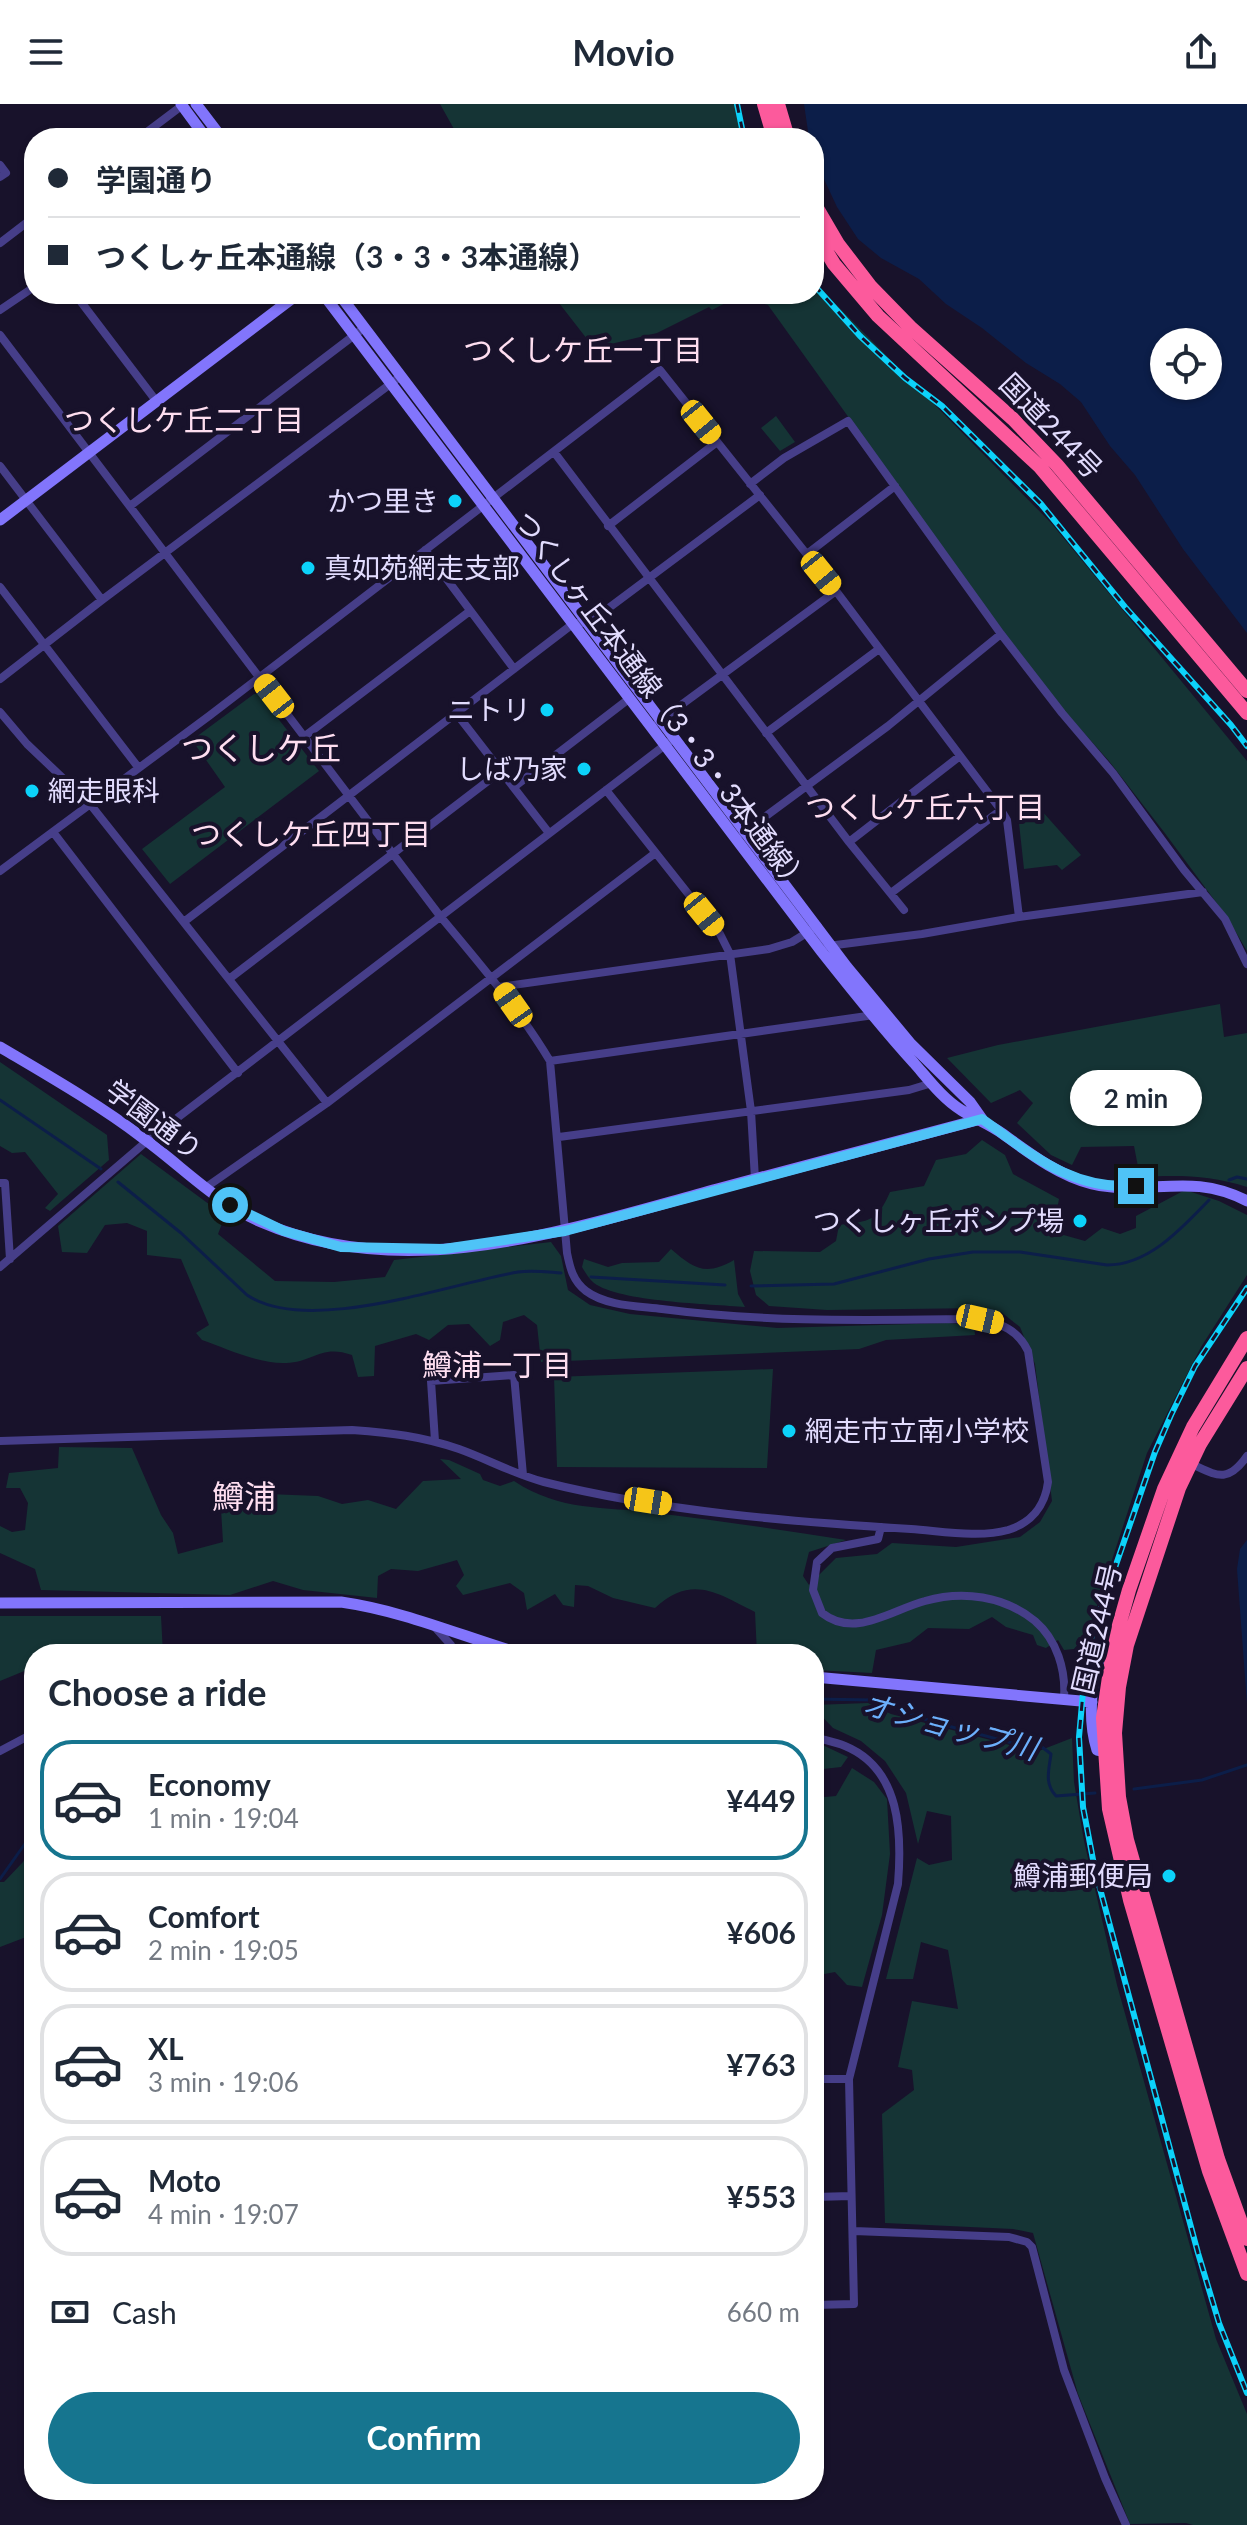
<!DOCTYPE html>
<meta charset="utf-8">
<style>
:root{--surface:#fff;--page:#f2f2f3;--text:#1f2937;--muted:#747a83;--line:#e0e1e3;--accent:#16758f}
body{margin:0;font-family:Lato,"Noto Sans JP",sans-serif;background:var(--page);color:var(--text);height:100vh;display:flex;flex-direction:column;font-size:30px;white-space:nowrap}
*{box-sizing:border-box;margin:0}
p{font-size:26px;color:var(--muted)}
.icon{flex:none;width:44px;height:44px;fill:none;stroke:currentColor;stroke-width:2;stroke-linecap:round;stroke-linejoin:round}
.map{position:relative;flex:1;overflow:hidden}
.side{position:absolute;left:24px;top:1540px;width:800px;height:856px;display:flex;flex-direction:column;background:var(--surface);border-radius:32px;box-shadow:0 2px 6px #0004}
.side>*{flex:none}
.banner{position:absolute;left:24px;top:24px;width:800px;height:176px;border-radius:32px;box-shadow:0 2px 6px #0004;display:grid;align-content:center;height:176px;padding:0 24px;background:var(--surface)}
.fabs{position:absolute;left:1150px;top:224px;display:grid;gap:16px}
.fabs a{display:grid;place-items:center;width:72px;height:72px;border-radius:50%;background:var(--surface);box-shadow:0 2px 6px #0004;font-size:40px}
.end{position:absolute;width:36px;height:36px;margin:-18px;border:10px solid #4fc3f7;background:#111;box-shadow:0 0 0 4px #111}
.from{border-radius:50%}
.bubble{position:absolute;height:56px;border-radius:28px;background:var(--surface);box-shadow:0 2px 6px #0004;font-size:26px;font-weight:700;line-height:56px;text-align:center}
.car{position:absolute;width:24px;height:48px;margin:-24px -12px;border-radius:10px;box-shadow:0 0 6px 2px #0007;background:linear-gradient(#f5c518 24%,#345 0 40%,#f5c518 0 76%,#345 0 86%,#f5c518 0)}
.banner b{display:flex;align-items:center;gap:28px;height:76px;font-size:30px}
.banner b+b{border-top:2px solid var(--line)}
.banner i{width:20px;height:20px;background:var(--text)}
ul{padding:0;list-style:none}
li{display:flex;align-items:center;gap:24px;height:120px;margin:0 16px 12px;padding:0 8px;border:4px solid var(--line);border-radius:32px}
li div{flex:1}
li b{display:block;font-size:30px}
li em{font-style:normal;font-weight:700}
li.selected{border-color:var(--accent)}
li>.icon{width:72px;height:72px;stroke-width:1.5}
h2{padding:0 24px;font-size:36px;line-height:96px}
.pay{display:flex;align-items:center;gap:20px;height:88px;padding:0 24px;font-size:30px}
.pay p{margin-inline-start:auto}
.button{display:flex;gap:16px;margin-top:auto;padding:16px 24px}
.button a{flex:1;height:92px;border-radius:48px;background:var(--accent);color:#fff;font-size:32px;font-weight:700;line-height:92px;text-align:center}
header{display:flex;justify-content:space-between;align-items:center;height:104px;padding:0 24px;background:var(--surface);font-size:36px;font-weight:700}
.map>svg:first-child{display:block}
.green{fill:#153435}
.water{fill:#0c1e49;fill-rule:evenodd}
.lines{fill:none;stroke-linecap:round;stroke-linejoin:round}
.stream{stroke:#0c1e49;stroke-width:3}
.street{stroke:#463e89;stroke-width:8}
.secondary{stroke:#8275fc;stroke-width:11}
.highway{stroke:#fc5a9c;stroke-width:14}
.rail-casing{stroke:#0cd2fa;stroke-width:6}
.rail{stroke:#18122b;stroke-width:3;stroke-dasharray:9;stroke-linecap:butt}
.route{stroke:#4fc3f7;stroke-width:10}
.poi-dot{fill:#0cd2fa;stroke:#18122b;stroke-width:3}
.labels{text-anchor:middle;stroke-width:8;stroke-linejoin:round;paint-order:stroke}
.street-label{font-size:28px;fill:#e2dcfe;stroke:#18122b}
.poi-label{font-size:28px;fill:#e2dcfe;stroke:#18122b;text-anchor:end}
.neighbourhood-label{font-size:30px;fill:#fedef0;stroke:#18122b}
.water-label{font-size:30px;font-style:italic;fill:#6cb0fc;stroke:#18122b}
.quarter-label{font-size:32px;fill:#fedef0;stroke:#18122b}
</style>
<header><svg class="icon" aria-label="menu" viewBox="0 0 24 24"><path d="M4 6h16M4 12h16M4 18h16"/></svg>Movio<svg class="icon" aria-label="share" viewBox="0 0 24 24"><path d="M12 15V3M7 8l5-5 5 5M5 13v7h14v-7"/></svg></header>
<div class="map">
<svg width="1247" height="2421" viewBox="0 0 1247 2421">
<rect width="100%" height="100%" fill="#18122b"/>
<path class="green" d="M 440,0 L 736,0 L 743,34 L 459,34 Z
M 814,178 L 1052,420 L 1247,657 L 1247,847 L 1227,813 L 1164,728 L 1109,657 L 1060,602 L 971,484 L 768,201 L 739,192 L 712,206 L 709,203 L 657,229 L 594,244 L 559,199 L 562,190 L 814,190 Z
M 776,312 L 795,338 L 780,347 L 761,324 Z
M 254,590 L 259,590 L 319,667 L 170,780 L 142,745 L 225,683 L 192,636 Z
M 1034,698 L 1081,751 L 1062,766 L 1057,761 L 1024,765 L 1018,710 Z
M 1220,900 L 1224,933 L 1247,929 L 1247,1083 C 1209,1071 1180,1071 1140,1073 L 1134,1042 L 1081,1043 L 1072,1061 L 1051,1051 L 1017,1019 L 1033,999 L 1020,986 L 991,999 L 947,954 L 998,941 Z
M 0,958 L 107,1031 L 109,1056 L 50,1107 L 45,1104 L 58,1090 L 25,1048 L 12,1049 L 0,1042 Z
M 982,1036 L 1005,1051 L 1013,1070 L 1059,1095 L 1053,1128 L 1085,1137 L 1102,1124 L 1120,1130 L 1136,1124 L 1136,1112 L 1185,1086 L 1219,1097 L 1247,1111 L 1247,1171 L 1201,1243 L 1147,1349 L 1088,1529 L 1074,1545 L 1064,1546 L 1058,1536 L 1046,1544 L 1037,1541 L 1033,1531 L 1006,1523 L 992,1513 L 969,1525 L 928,1524 L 910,1538 L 876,1546 L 872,1569 L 814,1566 L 814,1550 L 757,1550 L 755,1508 C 717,1489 692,1470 655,1504 L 613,1494 L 588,1482 L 575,1481 L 574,1503 L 563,1501 L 555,1490 L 527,1506 L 524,1489 L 510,1479 L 463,1491 L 456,1482 L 464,1471 L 457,1456 L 418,1467 L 391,1465 L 378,1472 L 377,1494 L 303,1486 L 273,1477 L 230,1491 L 41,1486 L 35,1465 L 0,1449 L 0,1422 L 12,1428 L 25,1426 L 28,1399 L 20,1384 L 6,1384 L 9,1369 L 58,1364 L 59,1343 L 132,1344 L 161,1411 L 173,1429 L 178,1450 L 223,1438 L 221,1405 L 262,1398 L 268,1390 L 318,1392 L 342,1400 L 368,1396 L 396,1405 L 423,1377 L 461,1375 L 440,1355 L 449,1356 L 480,1370 L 483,1376 L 500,1382 L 514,1377 C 561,1408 603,1402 656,1409 C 720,1417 783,1426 846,1436 L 809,1448 L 803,1472 L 809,1481 L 836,1454 L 877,1450 L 892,1439 L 956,1443 L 1020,1433 L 1040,1418 L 1052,1397 L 1035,1260 L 1020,1223 L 1001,1208 L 983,1204 L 827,1206 L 769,1202 L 756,1191 L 750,1167 L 754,1147 L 820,1148 L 836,1137 L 839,1121 C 870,1117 877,1118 890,1088 L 924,1082 L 936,1056 L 966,1050 Z
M 141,1050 L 225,1112 L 218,1130 L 275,1177 L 334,1178 L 385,1173 L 394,1156 L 551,1138 L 561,1152 L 568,1186 L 590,1201 L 630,1210 L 777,1224 L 949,1219 L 974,1222 L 975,1231 L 886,1236 L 859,1245 L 541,1258 L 537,1221 L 524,1211 L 503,1218 L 500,1236 L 490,1242 L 469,1220 L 448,1221 L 429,1236 L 416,1230 L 375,1242 L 374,1272 L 358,1273 L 352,1251 C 321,1240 314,1258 286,1259 C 258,1260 228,1245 202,1236 L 196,1229 L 209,1221 L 181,1155 L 147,1151 L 147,1127 L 127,1119 L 105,1121 L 87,1149 L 62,1148 L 58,1122 Z
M 671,1145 C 693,1164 705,1173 734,1156 L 738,1190 L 745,1203 C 711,1200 619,1198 594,1179 C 589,1175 585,1168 582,1163 L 584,1155 L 608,1163 L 622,1159 L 659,1158 Z
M 773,1265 L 767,1364 L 557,1363 L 554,1273 Z
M 0,1512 L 161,1512 L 163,1550 L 34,1550 L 34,1563 L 0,1577 Z
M 868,1599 L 891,1610 L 1036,1648 L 1072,1634 L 1074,1678 L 1084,1737 L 1117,1881 L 1216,2235 L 1247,2310 L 1247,2421 L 1193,2421 L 1186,2419 L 1130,2420 L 1078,2290 L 1033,2129 L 1013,2125 L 885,2119 L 882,2010 L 914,1986 L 912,1966 L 898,1963 L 912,1897 L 958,1905 L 948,1846 L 921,1838 L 913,1875 L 886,1875 L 917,1754 L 929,1761 L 952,1756 L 951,1712 L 927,1707 L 918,1740 L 906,1689 L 885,1657 L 861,1637 L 833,1624 L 814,1604 L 814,1601 Z
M 814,1637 L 848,1653 L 841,1663 L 814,1666 Z
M 852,1664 L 874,1678 L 887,1695 L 890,1750 L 882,1811 L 862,1883 L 847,1881 L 835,1868 L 814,1872 L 814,1694 L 836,1692 Z
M 34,1739 L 34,1830 L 0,1843 L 0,1778 L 4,1778 L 23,1758 Z"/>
<path class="water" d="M 804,0 L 1247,0 L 1247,529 L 1183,445 L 1135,371 L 1110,342 L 1081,298 L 1060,280 L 1026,259 L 982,224 L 946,200 L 919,175 L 881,154 L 858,135 L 837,103 L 817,60 L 814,34 L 809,34 ZM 1164,238 L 1208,238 L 1208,282 L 1164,282 Z
M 1247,1436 L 1247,1600 L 1237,1465 L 1240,1445 Z"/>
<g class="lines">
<path class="stream" d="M 0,996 L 101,1065
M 1229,1076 L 1237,1073 L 1247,1075
M 118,1078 L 181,1129 L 247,1191 C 308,1232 449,1180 518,1168 C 533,1166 547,1168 561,1169
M 591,1173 L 725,1181
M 751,1182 L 834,1180 L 929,1155 L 973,1148 L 1020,1148 L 1107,1161 C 1149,1161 1182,1124 1209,1096
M 814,1595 L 873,1596 L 933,1618 L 1020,1641 L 1042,1643 L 1051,1650 C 1049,1666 1044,1679 1056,1692 L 1095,1689
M 1134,1685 L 1202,1676 L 1247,1661
M 0,1775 L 34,1727"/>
<path class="street" d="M 139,34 L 184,0
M 0,61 L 6,69 L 0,73
M 0,139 L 34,113
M 75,190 L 157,298
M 0,206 L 34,183
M 0,231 L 440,812 C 479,859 519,905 550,957 L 567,1149 C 570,1164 573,1177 586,1187 C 606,1202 638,1202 662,1205 C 768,1219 874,1216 980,1215 C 1002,1220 1018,1226 1028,1247 L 1048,1378 C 1045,1402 1031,1419 1008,1426 C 979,1434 941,1427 911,1425 C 792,1418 659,1407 544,1378 C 514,1370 487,1355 459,1345 C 421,1332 391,1329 352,1326 L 0,1337
M 554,348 L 849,738 L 904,806
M 0,362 L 102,496 L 401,272
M 750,380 L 784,354 L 848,317 L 1001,530 L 1062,609 L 1113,669 L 1184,766 L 1225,815 L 1247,860
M 130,402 L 365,223
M 608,422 L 717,338
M 425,446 L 514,565
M 807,450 L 895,382
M 0,483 L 138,663
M 0,575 L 102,496
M 0,608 L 27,640 L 90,700 L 327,999
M 456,609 L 549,729
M 658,618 L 836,487
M 766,629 L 879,545
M 305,632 L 470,507
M 514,683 L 630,594
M 606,686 L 720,830 L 730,850 L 751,1007 L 755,1075
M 53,728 L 238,969
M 743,729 L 888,622 L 1001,530
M 849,738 L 960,652
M 0,767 L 209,612 L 660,266 L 836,487 L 1001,706 L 1007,716 L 1019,813
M 891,789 L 1001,706
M 185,817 L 574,519 L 589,519 L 594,515 L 760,391
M 828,842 L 922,830 L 1019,813 L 1203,788
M 229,875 L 501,667
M 499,883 L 769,845 L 792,838 L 818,822
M 550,957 L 874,911
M 559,1033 L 909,986 L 932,979
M 0,1079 L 5,1079 L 10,1155
M 205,1084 L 327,999 L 654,750
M 0,1163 L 147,1037 L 669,638
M 435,1337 L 431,1277 L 514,1271 L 523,1371
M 1187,1358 C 1215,1370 1226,1382 1247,1352
M 881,1423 L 878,1435 L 832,1444 L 817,1458 L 813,1486 L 822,1509 C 855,1535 891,1506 925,1497 C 963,1486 1004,1492 1035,1517 C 1057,1536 1066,1566 1064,1594
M 433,1521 L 451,1541 L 451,1550
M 814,1633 C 824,1636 835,1638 845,1642 C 901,1665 902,1730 898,1780 L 849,1975 L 854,2200 L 814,2201
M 0,1647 L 34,1629
M 814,1975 L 849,1975
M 814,2093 L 851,2092
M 854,2127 L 1009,2133 L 1027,2138 L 1032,2143 L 1064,2266 L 1105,2374 L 1126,2421"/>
<path class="secondary" d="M 181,0 L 206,34
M 196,0 L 222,34
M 323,190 L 821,847 C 851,885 881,923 914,959 C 928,975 943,995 961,1006 C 975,1015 989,1020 1003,1030 C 1032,1051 1058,1071 1092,1080 C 1148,1093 1190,1067 1247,1097
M 339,190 L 847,863 L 911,940 L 970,998 L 982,1015
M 0,416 L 298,190
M 0,943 C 49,972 98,1000 143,1034 C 183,1063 215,1098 261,1118 C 408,1182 572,1124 717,1085 C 805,1061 893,1038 981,1015
M 0,1499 L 341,1498 C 404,1507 461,1532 522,1550
M 814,1573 L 1092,1598
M 1111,1649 L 1097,1646 C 1088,1618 1089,1564 1107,1541 L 1119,1540"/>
<path class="highway" d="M 764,0 L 774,34
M 778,0 L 788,34
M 814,99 L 838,140 L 871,183 L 910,223 L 1013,315 L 1057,361 L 1247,587
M 814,127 L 834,160 L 878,212 L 1040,363 L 1247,609
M 1247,1234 L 1193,1323 L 1164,1385 L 1129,1486 L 1114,1539 L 1103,1614 L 1109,1705 L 1130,1796 L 1209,2067 L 1247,2170
M 1247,1264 L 1200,1340 L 1179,1384 L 1127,1541 L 1119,1583 L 1115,1629 L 1119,1693 L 1127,1736 L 1218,2055 L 1247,2135"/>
<defs>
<path id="rail" d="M 737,0 L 744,34
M 814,181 L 860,232 L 905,274 L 942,302 L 1041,400 L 1125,503 L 1231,621 L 1247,642
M 1247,1184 L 1195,1262 L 1171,1311 L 1155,1348 L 1092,1530 L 1085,1566 L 1079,1633 L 1083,1703 L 1095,1766 L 1198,2149 L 1219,2219 L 1247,2289"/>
</defs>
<use href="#rail" class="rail-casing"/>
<use href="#rail" class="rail"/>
</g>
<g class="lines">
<path class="route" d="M 230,1101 L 284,1127 L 341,1143 L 444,1145 L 565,1127 L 982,1015 C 1033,1051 1070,1086 1136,1082"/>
</g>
<g class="poi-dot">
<circle cx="455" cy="397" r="8"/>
<circle cx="308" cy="464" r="8"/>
<circle cx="547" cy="606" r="8"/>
<circle cx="584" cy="665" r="8"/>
<circle cx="32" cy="687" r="8"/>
<circle cx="1080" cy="1117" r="8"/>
<circle cx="789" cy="1327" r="8"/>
<circle cx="1169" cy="1772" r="8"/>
</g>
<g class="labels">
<g class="street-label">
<text transform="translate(1051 322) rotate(46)" y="10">国道244号</text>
<text transform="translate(662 598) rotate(53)" y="10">つくしヶ丘本通線（3・3・3本通線）</text>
<text transform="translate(154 1016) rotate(37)" y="10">学園通り</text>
<text transform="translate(1097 1525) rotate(-77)" y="10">国道244号</text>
</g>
<g class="poi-label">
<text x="439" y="407">かつ里き</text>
<text x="324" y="474" text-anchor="start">真如苑網走支部</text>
<text x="531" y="616">ニトリ</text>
<text x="568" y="675">しば乃家</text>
<text x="48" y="697" text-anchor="start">網走眼科</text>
<text x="1064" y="1127">つくしヶ丘ポンプ場</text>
<text x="805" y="1337" text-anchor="start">網走市立南小学校</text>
<text x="1153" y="1782">鱒浦郵便局</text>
</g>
<g class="neighbourhood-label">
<text x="583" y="257">つくしケ丘一丁目</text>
<text x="184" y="327">つくしケ丘二丁目</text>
<text x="925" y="714">つくしケ丘六丁目</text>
<text x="311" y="741">つくしケ丘四丁目</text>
<text x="497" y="1272">鱒浦一丁目</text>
</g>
<g class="water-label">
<text transform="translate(950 1623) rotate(15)" y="10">オショップ川</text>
</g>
<g class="quarter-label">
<text x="261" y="656">つくしケ丘</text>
<text x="244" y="1404">鱒浦</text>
</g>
</g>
</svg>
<div class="fabs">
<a><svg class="icon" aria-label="locate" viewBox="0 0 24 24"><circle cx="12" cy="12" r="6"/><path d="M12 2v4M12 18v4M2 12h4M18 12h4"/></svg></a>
</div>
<i class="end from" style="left:230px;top:1101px"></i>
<i class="end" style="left:1136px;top:1082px"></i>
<div class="bubble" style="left:1070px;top:966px;width:132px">2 min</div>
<i class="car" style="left:701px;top:318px;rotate:141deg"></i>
<i class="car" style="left:821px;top:469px;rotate:141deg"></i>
<i class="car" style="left:274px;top:592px;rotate:322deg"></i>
<i class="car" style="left:704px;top:810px;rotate:141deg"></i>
<i class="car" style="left:513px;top:901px;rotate:325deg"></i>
<i class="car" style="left:980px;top:1215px;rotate:103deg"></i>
<i class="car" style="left:648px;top:1397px;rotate:99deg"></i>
<div class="banner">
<b><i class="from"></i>学園通り</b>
<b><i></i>つくしヶ丘本通線（3・3・3本通線）</b>
</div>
<section class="side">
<h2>Choose a ride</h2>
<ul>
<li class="selected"><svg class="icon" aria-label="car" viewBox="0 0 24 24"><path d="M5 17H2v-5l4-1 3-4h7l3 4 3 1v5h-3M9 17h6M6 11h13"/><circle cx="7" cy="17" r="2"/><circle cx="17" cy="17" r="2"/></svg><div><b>Economy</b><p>1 min · 19:04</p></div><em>¥449</em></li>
<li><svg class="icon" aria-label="car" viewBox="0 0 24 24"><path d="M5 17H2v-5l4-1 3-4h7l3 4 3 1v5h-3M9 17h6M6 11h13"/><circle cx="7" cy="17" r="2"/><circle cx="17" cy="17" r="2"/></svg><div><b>Comfort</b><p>2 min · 19:05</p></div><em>¥606</em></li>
<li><svg class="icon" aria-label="car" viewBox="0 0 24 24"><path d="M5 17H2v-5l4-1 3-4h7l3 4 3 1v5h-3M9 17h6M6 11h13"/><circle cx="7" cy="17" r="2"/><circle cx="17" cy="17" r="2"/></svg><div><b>XL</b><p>3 min · 19:06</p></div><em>¥763</em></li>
<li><svg class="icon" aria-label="car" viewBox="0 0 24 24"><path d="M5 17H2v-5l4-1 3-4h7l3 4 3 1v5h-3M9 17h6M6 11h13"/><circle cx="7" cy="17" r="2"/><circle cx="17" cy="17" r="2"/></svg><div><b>Moto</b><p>4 min · 19:07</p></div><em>¥553</em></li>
</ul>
<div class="pay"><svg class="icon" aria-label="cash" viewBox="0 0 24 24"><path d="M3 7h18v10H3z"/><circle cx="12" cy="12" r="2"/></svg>Cash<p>660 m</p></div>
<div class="button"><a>Confirm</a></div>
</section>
</div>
